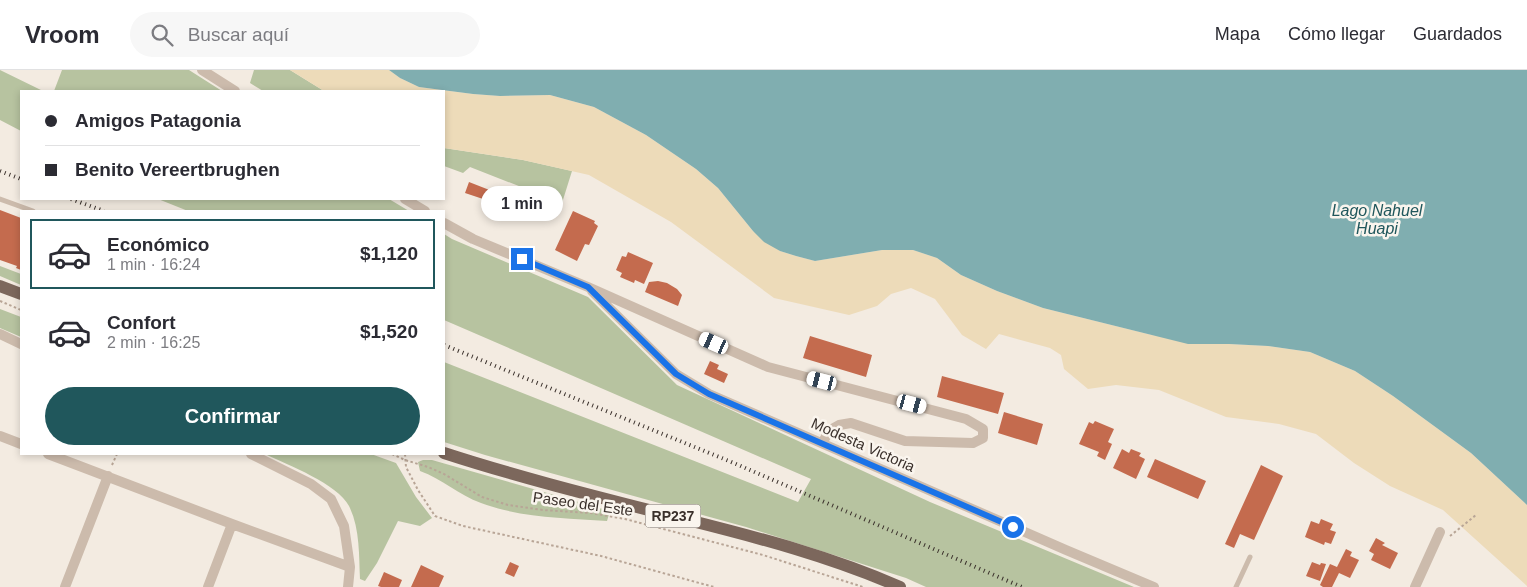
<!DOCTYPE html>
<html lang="es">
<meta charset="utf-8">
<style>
:root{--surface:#fff;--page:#f7f7f7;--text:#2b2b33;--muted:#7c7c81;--line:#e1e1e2;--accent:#20575c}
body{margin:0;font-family:Arial,sans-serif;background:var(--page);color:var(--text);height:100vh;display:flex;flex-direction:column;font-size:19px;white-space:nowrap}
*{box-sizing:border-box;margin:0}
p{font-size:16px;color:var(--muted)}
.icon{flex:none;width:28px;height:28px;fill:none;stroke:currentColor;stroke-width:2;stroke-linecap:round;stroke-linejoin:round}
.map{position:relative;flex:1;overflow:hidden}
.sheet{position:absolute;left:20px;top:140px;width:425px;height:245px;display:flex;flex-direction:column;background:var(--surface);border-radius:0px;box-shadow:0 2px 8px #0003}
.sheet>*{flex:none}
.banner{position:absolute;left:20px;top:20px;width:425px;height:110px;border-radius:0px;box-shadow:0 2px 8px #0003;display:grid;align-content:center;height:110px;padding:0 25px;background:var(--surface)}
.end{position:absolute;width:22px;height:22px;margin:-11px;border:6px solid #1a73e8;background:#fff;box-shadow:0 0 0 2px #fff}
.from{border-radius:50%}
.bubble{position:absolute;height:35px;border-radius:18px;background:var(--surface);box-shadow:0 2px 8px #0003;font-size:16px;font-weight:700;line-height:35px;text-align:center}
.car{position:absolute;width:15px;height:30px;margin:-15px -8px;border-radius:6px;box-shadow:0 0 4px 1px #0007;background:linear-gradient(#fff 24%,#345 0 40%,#fff 0 76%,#345 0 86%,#fff 0)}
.banner b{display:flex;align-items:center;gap:18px;height:48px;font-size:19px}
.banner b+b{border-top:1px solid var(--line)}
.banner i{width:12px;height:12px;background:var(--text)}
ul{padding:9px 0 0;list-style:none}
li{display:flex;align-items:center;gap:15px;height:70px;margin:0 10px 8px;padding:0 15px;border:2px solid transparent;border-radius:0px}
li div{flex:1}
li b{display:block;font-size:19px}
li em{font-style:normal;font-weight:700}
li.selected{border-color:var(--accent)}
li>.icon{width:45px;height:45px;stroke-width:1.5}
.primary-button{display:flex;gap:10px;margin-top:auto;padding:10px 25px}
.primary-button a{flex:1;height:58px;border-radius:30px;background:var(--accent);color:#fff;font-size:20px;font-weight:700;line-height:58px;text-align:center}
header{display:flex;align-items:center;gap:30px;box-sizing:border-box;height:70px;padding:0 25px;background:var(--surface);border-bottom:1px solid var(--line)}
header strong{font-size:24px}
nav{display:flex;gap:28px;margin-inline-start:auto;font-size:18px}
.search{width:350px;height:45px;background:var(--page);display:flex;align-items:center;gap:12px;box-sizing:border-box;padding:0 18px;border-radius:28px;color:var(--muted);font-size:19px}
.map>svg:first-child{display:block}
.green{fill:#b7c3a0}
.sand{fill:#eddbb9}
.water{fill:#80aeb0}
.building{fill:#c46b4e}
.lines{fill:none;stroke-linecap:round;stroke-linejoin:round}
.path{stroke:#b8a596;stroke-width:2;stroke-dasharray:2.5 2.5;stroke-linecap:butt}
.lane{stroke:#ccbbac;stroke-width:5}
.street{stroke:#ccbbac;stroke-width:10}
.primary{stroke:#7c675c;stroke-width:12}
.rail{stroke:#3a302b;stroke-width:4;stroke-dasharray:1 4;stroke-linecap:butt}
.route{stroke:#1a73e8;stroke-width:6}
.labels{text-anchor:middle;stroke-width:5;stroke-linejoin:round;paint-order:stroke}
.shield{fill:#faf5ee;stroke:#746b66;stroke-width:1}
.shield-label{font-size:14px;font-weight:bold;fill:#3a302b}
.street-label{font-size:15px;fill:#3a302b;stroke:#faf5ee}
.water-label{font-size:16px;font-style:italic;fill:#20575c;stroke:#faf5ee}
</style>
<header>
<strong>Vroom</strong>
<div class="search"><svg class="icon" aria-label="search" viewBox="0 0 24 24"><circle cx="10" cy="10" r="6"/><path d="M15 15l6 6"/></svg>Buscar aquí</div>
<nav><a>Mapa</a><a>Cómo llegar</a><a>Guardados</a></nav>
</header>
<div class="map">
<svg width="1527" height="517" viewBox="0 0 1527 517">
<rect width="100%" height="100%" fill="#f3ebe1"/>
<path class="green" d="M 0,0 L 43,21 L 21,21 L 21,61 L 0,50 Z
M 62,0 L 189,0 L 222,21 L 54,21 Z
M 254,0 L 290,0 L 324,21 L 263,21 L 250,13 Z
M 444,78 L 523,90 L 572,101 L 562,133 L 470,97 L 463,103 L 444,96 Z
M 158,129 L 389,129 L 409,141 L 188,141 Z
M 444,164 L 452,169 L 588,227 L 677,315 L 930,432 L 1134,517 L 926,517 L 906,508 L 746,457 L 485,385 L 444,372 L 444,292 L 798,432 L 811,409 L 444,250 Z
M 0,196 L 21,204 L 21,215 L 0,206 Z
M 0,239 L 21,247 L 21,267 L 0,258 Z
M 265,384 L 371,384 L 396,393 L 416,427 L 432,448 L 420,456 L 398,451 L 377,493 L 365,511 L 360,509 C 359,486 360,458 349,436 C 338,414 288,395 265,384 Z
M 423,390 L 432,390 L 610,441 L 607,451 C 565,448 521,448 481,433 C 459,425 442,409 420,401 L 418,392 Z"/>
<path class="sand" d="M 290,0 L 389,0 L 400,8 L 419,17 L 473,24 L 500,26 L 550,25 L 594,37 L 646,65 L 696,99 L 718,118 L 753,161 L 780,181 L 796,186 L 815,191 L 882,180 L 913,180 L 937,188 L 961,205 L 997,221 L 1043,238 L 1152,265 L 1229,274 L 1268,276 L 1310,282 L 1355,301 L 1393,326 L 1471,383 L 1527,435 L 1527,516 L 1443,440 L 1390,416 L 1354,393 L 1316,364 L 1279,354 L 1226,347 L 1159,320 L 1116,315 L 1088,319 L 1064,299 L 1061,285 L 1050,278 L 999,264 L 986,279 L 962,265 L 935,229 L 911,218 L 891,224 L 877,236 L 849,245 L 774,228 L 671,152 L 589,105 L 523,90 L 444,78 L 444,21 L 324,21 Z"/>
<path class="water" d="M 389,0 L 1527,0 L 1527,435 L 1471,383 L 1393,326 L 1355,301 L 1310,282 L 1268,276 L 1229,274 L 1188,274 L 1043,238 L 997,221 L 961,205 L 937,188 L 913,180 L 882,180 L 815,191 L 796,186 L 780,181 L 764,172 L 753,161 L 718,118 L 696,99 L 646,65 L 594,37 L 550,25 L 500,26 L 473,24 L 419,17 L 400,8 Z"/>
<path class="building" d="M 469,112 L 492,121 L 489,131 L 465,123 Z
M 0,140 L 21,148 L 21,200 L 16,198 L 17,196 L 0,190 Z
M 573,141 L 595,151 L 594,153 L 598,156 L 589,175 L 585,174 L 577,191 L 555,180 Z
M 628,182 L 653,193 L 644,214 L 635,210 L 634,213 L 620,207 L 622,203 L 616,200 L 622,186 L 626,187 Z
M 658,211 L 667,213 L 677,219 L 682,225 L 678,236 L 645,222 L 649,212 Z
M 810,266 L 872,285 L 866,307 L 803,288 Z
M 710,291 L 719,295 L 717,299 L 728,304 L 724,313 L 704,304 Z
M 942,306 L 1004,323 L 998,344 L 937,327 Z
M 1004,342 L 1043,354 L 1037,375 L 998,363 Z
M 1095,351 L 1114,359 L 1108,372 L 1112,374 L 1105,390 L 1097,386 L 1099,382 L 1079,374 L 1089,352 L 1093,354 Z
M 1122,379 L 1129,383 L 1131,379 L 1141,383 L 1139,386 L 1145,389 L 1136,409 L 1113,398 Z
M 1155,389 L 1206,411 L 1198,429 L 1147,407 Z
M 1261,395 L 1283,406 L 1254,470 L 1240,464 L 1234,478 L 1225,474 Z
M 1321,449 L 1333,454 L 1330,460 L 1336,462 L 1331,474 L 1325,472 L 1324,475 L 1305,467 L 1311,451 L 1319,454 Z
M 1376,468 L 1385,473 L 1382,475 L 1398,483 L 1390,499 L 1371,490 L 1374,484 L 1369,481 Z
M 1346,479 L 1352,482 L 1350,486 L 1359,490 L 1350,508 L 1339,503 L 1332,517 L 1323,517 L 1320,515 L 1330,494 L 1337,497 Z
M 510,492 L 519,496 L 514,507 L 505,503 Z
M 1312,492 L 1320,495 L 1321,493 L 1326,494 L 1320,511 L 1306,506 Z
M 421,495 L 444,506 L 439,517 L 411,517 Z
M 384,502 L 402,510 L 399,517 L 381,517 L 378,516 Z"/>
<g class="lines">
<path class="path" d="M 0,231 L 21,240
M 392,384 L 405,390 L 428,397 L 444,404 L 482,427 L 508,435 L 543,440 L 591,443 L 625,449 L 763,485 L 863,517
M 405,384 L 406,397 L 418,420 L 435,446 L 463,456 L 601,486 L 714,517
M 112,395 L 117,384
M 1450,466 L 1476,445"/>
<path class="lane" d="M 0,129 L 33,141
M 1236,517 L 1250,487"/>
<path class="street" d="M 202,0 L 235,21
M 405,129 L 425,141
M 444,153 L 473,169 L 588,217 L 768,297 L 966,349 L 983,359 L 983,368 L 973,373 L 905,371 L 851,353 L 839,355 L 830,360 L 822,373
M 592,221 L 676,304 L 709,324 L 1066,480 L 1154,517
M 0,264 L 21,274
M 0,366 L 21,374
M 48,384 L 232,454 L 350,497
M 251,384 L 311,414 L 331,429 L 344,456 L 350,497 L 348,517
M 65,517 L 108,406
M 208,517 L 232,454
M 1415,517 L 1440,462"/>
<path class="primary" d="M 0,216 L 21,224
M 444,383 C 524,409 606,429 688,450 C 760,468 832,487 900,517"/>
<path class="rail" d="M 0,101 L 21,109
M 71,129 L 104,141
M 444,275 L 729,391 L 1022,517"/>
</g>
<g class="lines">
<path class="route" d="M 522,189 L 588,217 L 676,304 L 709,324 L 1013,457"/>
</g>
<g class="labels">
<rect class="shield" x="645.5" y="434.5" width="55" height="23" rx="4"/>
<g class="shield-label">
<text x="673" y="451">RP237</text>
</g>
<g class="street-label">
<text transform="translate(863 375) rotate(24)" y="5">Modesta Victoria</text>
<text transform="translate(583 434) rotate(8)" y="5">Paseo del Este</text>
</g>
<g class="water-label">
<text x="1377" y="146">Lago Nahuel<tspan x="1377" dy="18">Huapi</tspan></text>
</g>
</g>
</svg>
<i class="end from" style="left:1013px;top:457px"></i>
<i class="end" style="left:522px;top:189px"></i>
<div class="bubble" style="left:481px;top:116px;width:82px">1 min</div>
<i class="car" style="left:714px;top:273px;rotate:294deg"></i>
<i class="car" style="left:822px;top:311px;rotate:284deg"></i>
<i class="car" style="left:912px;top:334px;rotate:105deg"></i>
<div class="banner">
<b><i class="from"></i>Amigos Patagonia</b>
<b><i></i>Benito Vereertbrughen</b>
</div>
<section class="sheet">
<ul>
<li class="selected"><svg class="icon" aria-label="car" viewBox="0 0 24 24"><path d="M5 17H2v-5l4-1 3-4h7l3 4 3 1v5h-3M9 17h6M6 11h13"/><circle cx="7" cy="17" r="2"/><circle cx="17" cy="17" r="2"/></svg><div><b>Económico</b><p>1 min · 16:24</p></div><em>$1,120</em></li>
<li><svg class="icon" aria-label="car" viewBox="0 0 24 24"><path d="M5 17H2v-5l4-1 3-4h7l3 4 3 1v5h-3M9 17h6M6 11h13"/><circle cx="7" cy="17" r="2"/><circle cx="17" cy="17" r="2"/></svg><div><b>Confort</b><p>2 min · 16:25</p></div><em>$1,520</em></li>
</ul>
<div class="primary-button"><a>Confirmar</a></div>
</section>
</div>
